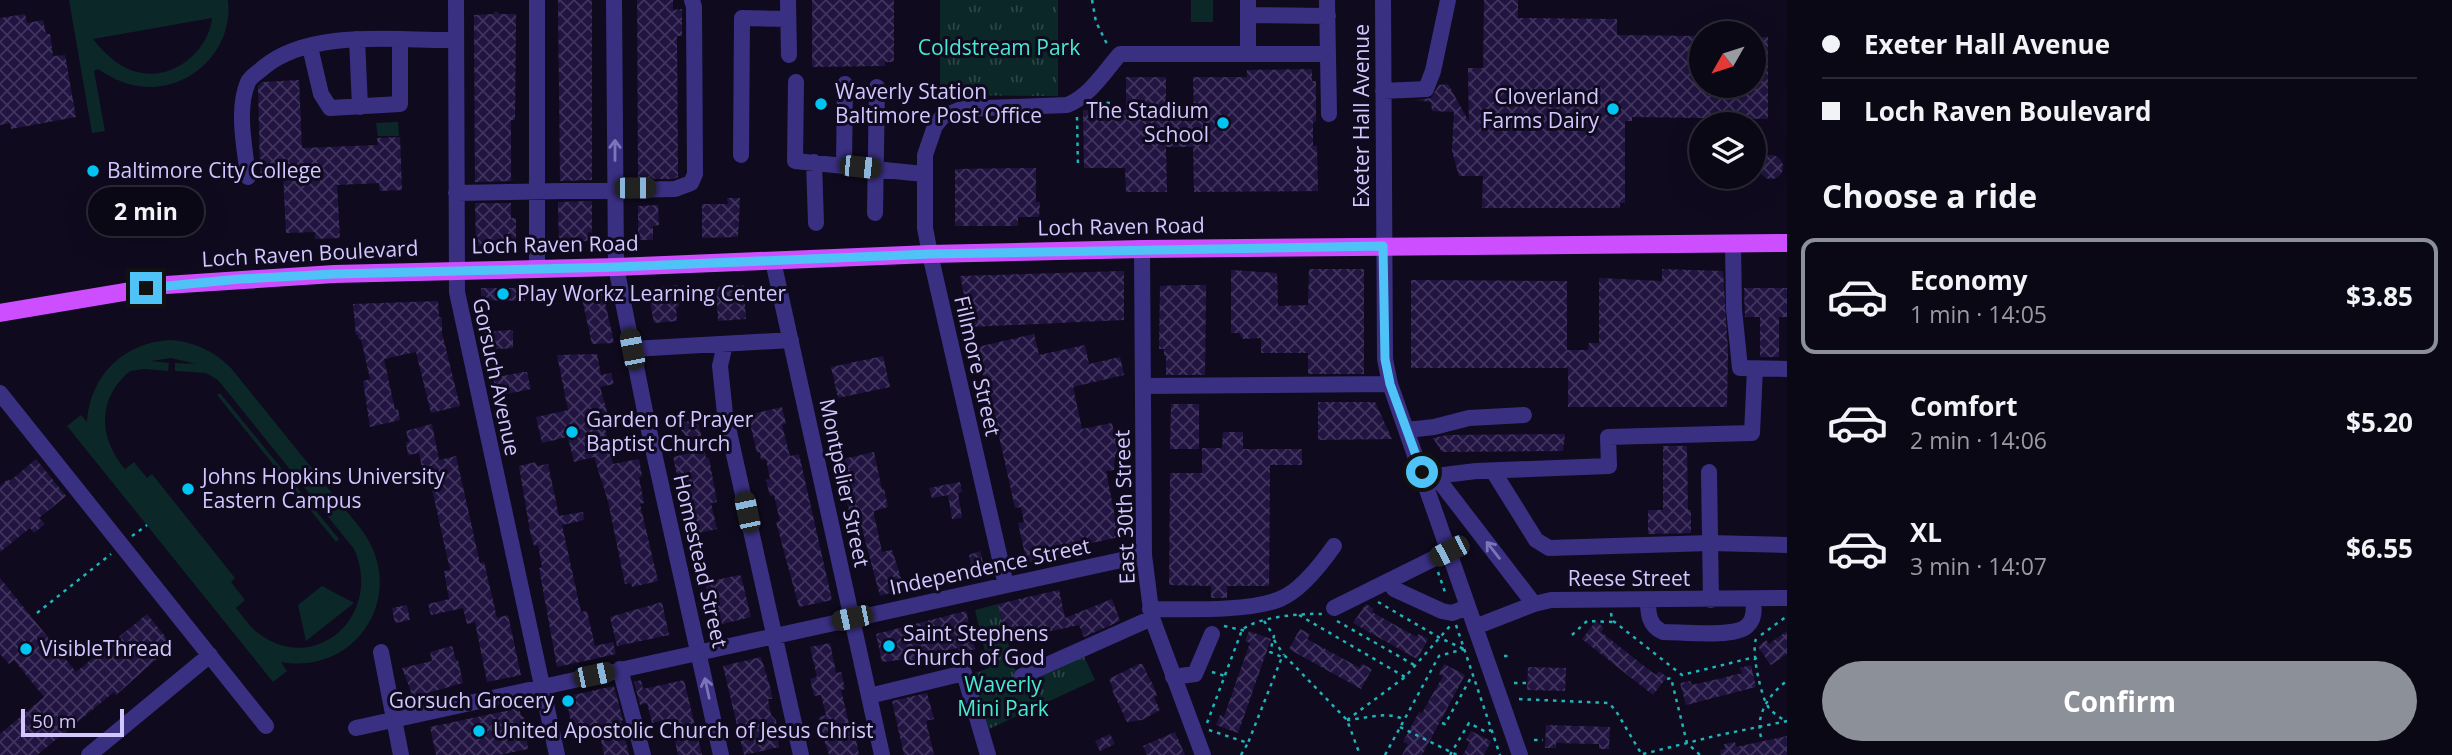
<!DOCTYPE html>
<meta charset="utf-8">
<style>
:root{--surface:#0b0816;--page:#191623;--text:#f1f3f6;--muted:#9a9aa1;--line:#2b2935;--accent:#8c9099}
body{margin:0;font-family:"Open Sans",sans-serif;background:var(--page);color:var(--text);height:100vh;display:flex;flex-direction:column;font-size:26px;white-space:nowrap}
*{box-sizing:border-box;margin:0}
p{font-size:23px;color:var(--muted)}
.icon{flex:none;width:38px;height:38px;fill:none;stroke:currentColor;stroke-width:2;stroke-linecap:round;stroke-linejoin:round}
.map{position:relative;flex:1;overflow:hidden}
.details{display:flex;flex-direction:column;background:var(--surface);width:665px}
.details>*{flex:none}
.guide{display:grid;align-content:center;height:154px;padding:0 35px;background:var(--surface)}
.needle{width:46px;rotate:231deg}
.fabs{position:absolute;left:1689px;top:21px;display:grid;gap:14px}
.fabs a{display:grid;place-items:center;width:77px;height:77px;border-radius:50%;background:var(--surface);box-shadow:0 7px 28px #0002,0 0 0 2px var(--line);font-size:35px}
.scale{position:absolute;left:21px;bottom:18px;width:103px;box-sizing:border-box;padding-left:7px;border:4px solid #d2c7ff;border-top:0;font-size:19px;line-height:24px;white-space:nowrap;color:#d2c7ff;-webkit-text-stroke:5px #0f0a1e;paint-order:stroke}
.end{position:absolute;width:32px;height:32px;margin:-16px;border:9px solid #4fc3f7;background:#111;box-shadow:0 0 0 4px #111}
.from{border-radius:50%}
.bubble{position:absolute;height:49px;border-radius:24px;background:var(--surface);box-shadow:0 7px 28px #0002,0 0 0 2px var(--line);font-size:23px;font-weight:700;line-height:49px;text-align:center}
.car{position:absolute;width:21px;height:42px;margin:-21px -10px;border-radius:9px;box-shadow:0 0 5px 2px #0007;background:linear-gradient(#222 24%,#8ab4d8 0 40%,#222 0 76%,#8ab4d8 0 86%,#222 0)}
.guide b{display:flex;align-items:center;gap:24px;height:66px;font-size:26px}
.guide b+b{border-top:2px solid var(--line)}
.guide i{width:18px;height:18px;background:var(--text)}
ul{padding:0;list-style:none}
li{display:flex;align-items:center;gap:21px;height:116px;margin:0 14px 10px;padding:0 21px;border:4px solid transparent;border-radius:14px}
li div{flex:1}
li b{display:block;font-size:26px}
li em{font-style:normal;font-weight:700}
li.selected{border-color:var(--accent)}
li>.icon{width:63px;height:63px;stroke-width:1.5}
h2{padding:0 35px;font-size:32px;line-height:84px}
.primary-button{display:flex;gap:14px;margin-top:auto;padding:14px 35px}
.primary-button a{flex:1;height:80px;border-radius:42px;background:var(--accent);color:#fff;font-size:28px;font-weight:700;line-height:80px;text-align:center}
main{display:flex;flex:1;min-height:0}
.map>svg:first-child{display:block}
.grass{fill:url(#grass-tufts)}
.pitch{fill:#0c2728;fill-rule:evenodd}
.building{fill:url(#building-cross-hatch)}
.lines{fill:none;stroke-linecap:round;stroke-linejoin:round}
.path{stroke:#20b4b9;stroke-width:2.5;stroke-dasharray:3.5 5;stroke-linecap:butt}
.minor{stroke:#3a3082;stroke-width:16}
.major{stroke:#cd4eff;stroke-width:18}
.oneway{stroke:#7e74ba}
.route{stroke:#4fc3f7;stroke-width:9}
.poi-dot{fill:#00c4f2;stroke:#0f0a1e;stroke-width:2.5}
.labels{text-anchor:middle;stroke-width:6;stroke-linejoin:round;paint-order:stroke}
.park-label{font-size:21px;fill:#47ead0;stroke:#0f0a1e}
.poi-label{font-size:21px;fill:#d2c7ff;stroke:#0f0a1e;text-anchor:start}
.street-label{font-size:21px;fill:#d2c7ff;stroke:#0f0a1e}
</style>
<main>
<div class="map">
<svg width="1787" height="755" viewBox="0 0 1787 755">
<defs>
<pattern id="grass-tufts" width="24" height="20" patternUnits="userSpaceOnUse" patternTransform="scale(1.75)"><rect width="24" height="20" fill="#0c2728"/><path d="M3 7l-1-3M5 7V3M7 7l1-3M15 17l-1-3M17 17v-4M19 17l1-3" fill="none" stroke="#2e4548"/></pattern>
<pattern id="building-cross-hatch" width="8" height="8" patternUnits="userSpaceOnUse" patternTransform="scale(1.75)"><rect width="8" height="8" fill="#211441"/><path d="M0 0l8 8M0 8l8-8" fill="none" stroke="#40355e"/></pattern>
</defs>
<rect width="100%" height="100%" fill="#0f0a1e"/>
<path class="grass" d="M 940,0 L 1058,0 L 1058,96 L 940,95 Z
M 1191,0 L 1213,0 L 1213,22 L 1191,22 Z
M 398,122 L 399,136 L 378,136 L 376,123 Z
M 998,604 L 1018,680 L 1082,652 L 1095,680 L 989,729 L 972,674 L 989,668 L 975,610 Z"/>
<path class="pitch" d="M 69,0 L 228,0 C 234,51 188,94 138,86 C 123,84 110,77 98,69 L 94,71 L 105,131 L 92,133 ZM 212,18 C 209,50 175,79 142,73 C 121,70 105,54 93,39 Z
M 171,340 C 195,342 214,351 231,368 L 361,529 C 409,591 359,676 281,662 L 287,671 L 273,682 L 67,426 L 81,415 L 87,422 C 90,375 124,342 171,340 ZM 171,358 L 196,364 L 175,363 L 175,371 L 206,373 L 218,380 L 354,549 C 383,613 319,674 262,636 C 251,629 244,618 236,608 L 245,600 L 231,582 L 235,578 L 152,474 L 147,478 L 134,462 L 125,469 C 98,437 97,399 130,371 L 144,369 L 168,371 L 169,363 L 151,361 Z
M 220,393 L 339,539 L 336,542 L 217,395 Z
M 322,586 L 354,603 L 306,641 L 298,605 Z"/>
<path class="building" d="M 558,0 L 592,0 L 592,180 L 560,181 Z
M 637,0 L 673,0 L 673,10 L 682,9 L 682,36 L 677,36 L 678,177 L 673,179 L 638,179 Z
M 812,0 L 894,0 L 894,62 L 885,62 L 885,66 L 812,67 Z
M 1484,0 L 1518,0 L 1518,18 L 1617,19 L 1617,35 L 1701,36 L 1701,86 L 1754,86 L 1754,37 L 1768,37 L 1768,119 L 1632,117 L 1632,121 L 1625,121 L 1625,203 L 1620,203 L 1620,208 L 1482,208 L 1483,176 L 1459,176 L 1452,151 L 1454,112 L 1432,111 L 1431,102 L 1416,100 L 1431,98 L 1439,85 L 1448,84 L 1469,122 L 1468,68 L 1483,68 Z
M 496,11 L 500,14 L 516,14 L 515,120 L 511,120 L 511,181 L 475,182 L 474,15 L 493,14 Z
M 25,14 L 27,23 L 43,20 L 46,34 L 50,34 L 53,56 L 65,55 L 76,117 L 11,129 L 10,123 L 0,125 L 0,18 Z
M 1312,69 L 1312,81 L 1316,81 L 1316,122 L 1313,122 L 1313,146 L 1317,146 L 1318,191 L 1194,192 L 1193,147 L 1166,147 L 1167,192 L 1126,192 L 1125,168 L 1084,168 L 1083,110 L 1126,110 L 1126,77 L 1166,77 L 1166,114 L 1194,114 L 1193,77 L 1247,77 L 1247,70 Z
M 299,80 L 302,148 L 378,145 L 377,138 L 400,137 L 402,190 L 380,191 L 379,183 L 337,185 L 340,238 L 315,239 L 315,232 L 286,233 L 283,172 L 260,173 L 258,86 L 262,82 Z
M1759 167a12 12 0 1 1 24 0a12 12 0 1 1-24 0Z
M 1025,168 L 1036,168 L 1036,202 L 1040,202 L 1039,217 L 1018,217 L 1018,226 L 955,226 L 955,169 Z
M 727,198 L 740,198 L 738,237 L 702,238 L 702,204 L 728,204 Z
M 592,201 L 592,233 L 588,232 L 588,241 L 559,242 L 558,202 Z
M 475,203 L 511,203 L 511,218 L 516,218 L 516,246 L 476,246 Z
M 658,205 L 659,225 L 653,226 L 653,240 L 638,240 L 638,206 Z
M 1309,269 L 1364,269 L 1364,374 L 1308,374 L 1308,353 L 1261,353 L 1261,338 L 1243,339 L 1239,333 L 1231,333 L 1231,270 L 1277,273 L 1278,306 L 1308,305 Z
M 1662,269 L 1723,271 L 1728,351 L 1727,407 L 1568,407 L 1568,368 L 1411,368 L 1411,280 L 1567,281 L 1567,350 L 1588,350 L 1589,343 L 1599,343 L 1599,278 L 1662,281 Z
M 1124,271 L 1124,320 L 971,327 L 960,276 Z
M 677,285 L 679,307 L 676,308 L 677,321 L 654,323 L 651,307 L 650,288 Z
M 744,285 L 744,289 L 749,289 L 750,298 L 745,303 L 746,319 L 718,321 L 716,287 Z
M 1186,285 L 1206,285 L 1205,375 L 1166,375 L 1166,356 L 1164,356 L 1164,349 L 1159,349 L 1160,286 Z
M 481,288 L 525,288 L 525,301 L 481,300 Z
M 1744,288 L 1787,288 L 1787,317 L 1779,317 L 1779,357 L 1760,357 L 1760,317 L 1745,317 Z
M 603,293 L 614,343 L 592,344 L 581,294 L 592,295 Z
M 438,301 L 439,317 L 442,317 L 442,333 L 460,406 L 431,413 L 416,352 L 397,356 L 384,359 L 395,410 L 398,409 L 400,420 L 370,427 L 363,381 L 370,379 L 361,339 L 358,339 L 358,335 L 356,335 L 353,304 Z
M 509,330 L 513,331 L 513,348 L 485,350 L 485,332 Z
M 1034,334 L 1039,355 L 1085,345 L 1089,364 L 1120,357 L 1124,375 L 1073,387 L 1082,429 L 1112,423 L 1119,454 L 1115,455 L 1114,470 L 1106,471 L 1119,537 L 1069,548 L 1070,554 L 1027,563 L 1018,523 L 1024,522 L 1021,507 L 1015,508 L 987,382 L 985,383 L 977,347 Z
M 597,354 L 601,375 L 611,373 L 614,384 L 600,387 L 611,426 L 605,428 L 613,464 L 639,459 L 642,476 L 639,478 L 644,503 L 640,504 L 658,581 L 632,587 L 631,583 L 625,584 L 608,501 L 594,457 L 574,462 L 568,437 L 542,443 L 536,417 L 568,410 L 557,355 Z
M 883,356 L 890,387 L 838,398 L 831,367 Z
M 523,372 L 527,372 L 531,389 L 497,396 L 493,378 Z
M 1318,402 L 1375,402 L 1392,439 L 1318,440 Z
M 1171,404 L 1199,404 L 1199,449 L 1170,449 Z
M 782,407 L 786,424 L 782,425 L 790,456 L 799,454 L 832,600 L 799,607 L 776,522 L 780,521 L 774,495 L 770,496 L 766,480 L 770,479 L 766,459 L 761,460 L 760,452 L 757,453 L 748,415 Z
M 694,420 L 698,421 L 706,458 L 709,458 L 717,502 L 711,503 L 717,529 L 694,534 L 688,508 L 685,509 L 673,457 L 698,451 L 676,424 Z
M 432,424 L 439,460 L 456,456 L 480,563 L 484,562 L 497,618 L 508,615 L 521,675 L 487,682 L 475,622 L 467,624 L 463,608 L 431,615 L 428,604 L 449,599 L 444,571 L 450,570 L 428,471 L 423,472 L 419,453 L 408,455 L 406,442 L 409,442 L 406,431 Z
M 1223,432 L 1243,432 L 1243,449 L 1302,449 L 1302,465 L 1270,465 L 1269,586 L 1227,586 L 1227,598 L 1211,598 L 1211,586 L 1169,585 L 1170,473 L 1202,473 L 1202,448 L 1222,448 Z
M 1565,434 L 1563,451 L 1442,452 L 1433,438 L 1447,435 Z
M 1663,446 L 1687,446 L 1688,510 L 1691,510 L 1691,533 L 1648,534 L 1648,510 L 1663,510 Z
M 874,452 L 882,490 L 884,489 L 888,507 L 874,511 L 874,514 L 882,552 L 892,550 L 903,584 L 892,586 L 893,592 L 880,596 L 858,514 L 850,515 L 846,498 L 849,497 L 849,487 L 843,459 Z
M 36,459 L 66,496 L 39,518 L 45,524 L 34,533 L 30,528 L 0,552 L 0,486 L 8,479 L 10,481 Z
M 536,462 L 537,466 L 548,464 L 559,516 L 583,512 L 584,520 L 562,525 L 581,612 L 587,611 L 595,646 L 613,642 L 616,654 L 557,667 L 539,568 L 542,567 L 538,545 L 534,546 L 530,531 L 519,466 Z
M 960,482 L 962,492 L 958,493 L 962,518 L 952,519 L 948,495 L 932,498 L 929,488 Z
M 980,551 L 983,562 L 971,566 L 969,555 Z
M 738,575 L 741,576 L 751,617 L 714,626 L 705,583 Z
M 0,578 L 76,672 L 147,614 L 172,645 L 116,695 L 114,692 L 37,755 L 0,755 L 0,734 L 44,697 L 14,660 L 9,664 L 0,654 Z
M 1059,590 L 1065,618 L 1112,599 L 1120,621 L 1084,637 L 1079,625 L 1015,639 L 1013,634 L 1005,635 L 998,604 Z
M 662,602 L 669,635 L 617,646 L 610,617 Z
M 1366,604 L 1374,609 L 1372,612 L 1402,629 L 1417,637 L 1418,634 L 1428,639 L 1417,659 L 1353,623 Z
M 407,605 L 410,620 L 395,623 L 392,608 Z
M 966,611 L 975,649 L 959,653 L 958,648 L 943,651 L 942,650 L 920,655 L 919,662 L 909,664 L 907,659 L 882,662 L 876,634 Z
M 1596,621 L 1604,628 L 1601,632 L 1649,670 L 1656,675 L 1659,671 L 1667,677 L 1653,695 L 1582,639 Z
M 1300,629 L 1310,634 L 1307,639 L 1360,668 L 1362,664 L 1372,669 L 1361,689 L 1289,649 Z
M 1249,631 L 1271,639 L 1238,733 L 1216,725 L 1220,715 L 1224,717 L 1235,685 L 1250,643 L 1245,641 Z
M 1787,631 L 1787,654 L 1771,665 L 1758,647 L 1766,640 L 1769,644 Z
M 830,643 L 836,673 L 841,672 L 845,689 L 841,690 L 850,728 L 854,728 L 859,755 L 829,755 L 821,730 L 819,717 L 826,715 L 821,695 L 814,696 L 810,679 L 817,677 L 810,647 Z
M 452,646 L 456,660 L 458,660 L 463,683 L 424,694 L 415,696 L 412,694 L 402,668 L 432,661 L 430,652 Z
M 761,657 L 771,690 L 772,699 L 768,699 L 771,715 L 776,720 L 779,747 L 744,755 L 723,666 Z
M 1139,664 L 1142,664 L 1153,685 L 1157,696 L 1154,697 L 1160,710 L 1142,720 L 1127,722 L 1112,690 L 1113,689 L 1109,679 Z
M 1444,664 L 1465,675 L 1422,755 L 1402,755 L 1408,744 L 1403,742 L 1419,712 L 1422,713 L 1443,676 L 1439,674 Z
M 1751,665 L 1756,687 L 1686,705 L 1680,683 L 1690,681 L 1692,685 L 1718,679 L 1742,673 L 1740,668 Z
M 1528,667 L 1566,668 L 1565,691 L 1527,690 Z
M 641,680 L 643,689 L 684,680 L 702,755 L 678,755 L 670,719 L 652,723 L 647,703 L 640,705 L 634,682 Z
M 614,686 L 623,720 L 621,721 L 629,755 L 604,755 L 598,724 L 573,730 L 568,709 L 566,710 L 564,697 Z
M 927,693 L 934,719 L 926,721 L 934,755 L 904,755 L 892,701 Z
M 519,708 L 521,715 L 524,717 L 528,749 L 499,755 L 436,755 L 430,727 Z
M 1546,725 L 1610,727 L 1609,749 L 1599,749 L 1599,744 L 1556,743 L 1556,748 L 1545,748 Z
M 1471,731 L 1491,741 L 1484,755 L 1463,755 L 1470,742 L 1466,740 Z
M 1175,732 L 1185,755 L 1147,755 L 1143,746 Z
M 1110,734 L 1115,744 L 1100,751 L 1095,741 Z
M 1787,736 L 1787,755 L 1721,755 L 1720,750 L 1725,749 L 1724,744 L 1735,742 L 1736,747 Z"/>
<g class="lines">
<path class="path" d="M 1092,0 L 1096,22 L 1108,46
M 1098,102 L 1110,103
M 1077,117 L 1078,168
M 132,536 L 147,525
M 1438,572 L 1446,595
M 1378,602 L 1440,638 L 1464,649
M 37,613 L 111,554
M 1611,613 L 1612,620 L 1682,675 L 1751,658 L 1755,659 L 1760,655
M 1299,615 L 1405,677
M 1264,621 L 1274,636 L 1270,652 L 1282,657 L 1284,655 L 1347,720 L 1360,755
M 1337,621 L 1416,666
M 1456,625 L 1500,755
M 1224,626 L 1246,631
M 1572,635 L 1587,621 L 1614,622
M 1761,635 L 1787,616
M 1756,639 C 1751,651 1761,698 1769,708 C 1774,714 1781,718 1787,722
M 1274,640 L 1284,655
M 1504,656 L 1512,656
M 1212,672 L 1225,676
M 1667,679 L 1671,678 L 1687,743 L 1700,755
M 1514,683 L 1526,683
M 1519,699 L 1609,703 L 1616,711 L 1642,755
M 1347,720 L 1405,677 L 1450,626
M 1347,720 C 1364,719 1389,710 1404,720
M 1207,723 L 1242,630 C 1256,617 1303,613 1322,614
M 1442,723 L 1445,724 L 1473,674
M 1400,727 L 1457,755
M 1209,730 L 1248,743 L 1282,657
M 1761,737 C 1755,715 1769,694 1787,681
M 1534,740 L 1543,740
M 1643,754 L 1715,736 L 1787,721
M 1241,755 L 1248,743
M 1385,755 L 1439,656 L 1464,649
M 1450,755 L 1469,723 L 1486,732 L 1491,730"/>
<path class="minor" d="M 456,0 L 457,292 L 557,755
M 614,0 L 616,267 L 648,426 L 721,755
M 788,0 L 789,55
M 1248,0 L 1248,54 L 1328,54
M 1327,0 L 1329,114
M 1383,0 L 1385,359 L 1390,384 L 1520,755
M 1248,15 L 1328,16
M 357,39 L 360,107
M 310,47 L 321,94 L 330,108 L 400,104 L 400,39
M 796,82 L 795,161 L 924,174
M 1383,91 L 1426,89 L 1433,71 L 1448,0
M 741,155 L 742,18 L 788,19
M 814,162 L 816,223
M 844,166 L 845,84
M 248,177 C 245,148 236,110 248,82 C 251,76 259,72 264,67 C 312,28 398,41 456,40
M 456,193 L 675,189 L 691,183 L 695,174 L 694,7 L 692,0
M 875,213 L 877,87
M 1733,244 L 1734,309 L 1740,368 L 1787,369
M 1142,249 L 1144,555 L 1152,618 L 1203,755
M 773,261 L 882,755
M 537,268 L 537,0
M 725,344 L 720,366 L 725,414 L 801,755
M 632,349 L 791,340
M 1143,386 L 1390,384
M 0,393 L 266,726
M 1407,430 L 1434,427 L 1469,418 L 1524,415
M 1431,470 L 1534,604
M 1493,471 L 1536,540 L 1549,548 L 1710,543 L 1787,545
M 1709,472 L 1711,600
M 1436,476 L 1476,471 L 1609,466 L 1608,437 L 1752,433 L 1755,369
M 1006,585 L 930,254 L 925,228 L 925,155 L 935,126 L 942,117 L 961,109 L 1067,105 C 1089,97 1105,71 1120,54 L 1248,54
M 1394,589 L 1442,611 L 1452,613 L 1468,607
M 1648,600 C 1648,614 1649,626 1663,632 C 1682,632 1735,638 1747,626 C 1755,619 1754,609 1753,599
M 1334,608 L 1449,551
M 1150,609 C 1185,609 1248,612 1280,599 C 1300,591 1322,563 1334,546
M 1475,627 L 1534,604 L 1551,600 L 1787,598
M 381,652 L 401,755
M 620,669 L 643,755
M 1022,676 L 1152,618
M 1173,677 L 1195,674 L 1212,634
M 869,696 L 964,673 L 988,755
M 356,728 L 1144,555
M 89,755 L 210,655"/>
<path class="major" d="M 0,313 L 166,285 L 334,274 L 616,267 L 930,254 L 1142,249 L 1787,243"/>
</g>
<defs><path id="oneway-shaft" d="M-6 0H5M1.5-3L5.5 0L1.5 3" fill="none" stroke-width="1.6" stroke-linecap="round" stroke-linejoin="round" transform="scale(1.75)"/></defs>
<g class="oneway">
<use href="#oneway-shaft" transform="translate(615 150) rotate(-90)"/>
<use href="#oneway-shaft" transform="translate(1493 550) rotate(-128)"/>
<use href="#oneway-shaft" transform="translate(707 688) rotate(-102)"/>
</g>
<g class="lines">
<path class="route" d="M 146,288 L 240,279 L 334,274 L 616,267 L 930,254 L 1383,246 L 1385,359 L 1390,384 L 1422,472"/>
</g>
<g class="poi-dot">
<circle cx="821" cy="104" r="7"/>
<circle cx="1613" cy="109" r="7"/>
<circle cx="1223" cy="123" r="7"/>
<circle cx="93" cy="171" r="7"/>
<circle cx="503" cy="294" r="7"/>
<circle cx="572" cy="432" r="7"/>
<circle cx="188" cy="489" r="7"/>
<circle cx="889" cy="646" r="7"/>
<circle cx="26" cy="649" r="7"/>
<circle cx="568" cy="701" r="7"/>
<circle cx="479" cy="731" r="7"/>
</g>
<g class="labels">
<g class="park-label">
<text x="999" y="55">Coldstream Park</text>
<text x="1003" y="692">Waverly<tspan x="1003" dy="24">Mini Park</tspan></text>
</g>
<g class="poi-label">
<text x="835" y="99">Waverly Station<tspan x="835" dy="24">Baltimore Post Office</tspan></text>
<text x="1599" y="104" text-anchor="end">Cloverland<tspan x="1599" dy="24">Farms Dairy</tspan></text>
<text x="1209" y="118" text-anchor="end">The Stadium<tspan x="1209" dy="24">School</tspan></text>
<text x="107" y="178">Baltimore City College</text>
<text x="517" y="301">Play Workz Learning Center</text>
<text x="586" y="427">Garden of Prayer<tspan x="586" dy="24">Baptist Church</tspan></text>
<text x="202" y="484">Johns Hopkins University<tspan x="202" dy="24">Eastern Campus</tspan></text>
<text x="903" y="641">Saint Stephens<tspan x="903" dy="24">Church of God</tspan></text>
<text x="40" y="656">VisibleThread</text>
<text x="554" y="708" text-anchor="end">Gorsuch Grocery</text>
<text x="493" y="738">United Apostolic Church of Jesus Christ</text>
</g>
<g class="street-label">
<text transform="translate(1362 116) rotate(-90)" y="7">Exeter Hall Avenue</text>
<text transform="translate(1121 227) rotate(-1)" y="7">Loch Raven Road</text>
<text transform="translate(555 245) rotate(-1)" y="7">Loch Raven Road</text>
<text transform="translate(310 254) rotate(-3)" y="7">Loch Raven Boulevard</text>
<text transform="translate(977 366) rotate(77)" y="7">Fillmore Street</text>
<text transform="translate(496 377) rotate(78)" y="7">Gorsuch Avenue</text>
<text transform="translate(844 483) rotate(78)" y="7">Montpelier Street</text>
<text transform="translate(1125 507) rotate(-92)" y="7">East 30th Street</text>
<text transform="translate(700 561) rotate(77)" y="7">Homestead Street</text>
<text transform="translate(990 567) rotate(-12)" y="7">Independence Street</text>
<text x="1629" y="586">Reese Street</text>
</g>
</g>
</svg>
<div class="fabs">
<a><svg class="needle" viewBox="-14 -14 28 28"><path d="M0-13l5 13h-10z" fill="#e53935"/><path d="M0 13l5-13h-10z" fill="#9a9aa1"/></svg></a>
<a><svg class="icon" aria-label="layers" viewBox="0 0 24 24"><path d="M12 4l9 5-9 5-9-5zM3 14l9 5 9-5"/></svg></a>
</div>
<div class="scale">50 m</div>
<i class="end from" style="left:1422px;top:472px"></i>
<i class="end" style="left:146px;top:288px"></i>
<div class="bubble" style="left:88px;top:187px;width:116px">2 min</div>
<i class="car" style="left:860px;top:167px;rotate:96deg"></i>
<i class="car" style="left:635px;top:188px;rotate:90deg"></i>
<i class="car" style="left:632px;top:349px;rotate:349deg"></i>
<i class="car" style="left:747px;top:512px;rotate:348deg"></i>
<i class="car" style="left:1449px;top:551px;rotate:243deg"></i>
<i class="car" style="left:852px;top:618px;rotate:258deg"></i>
<i class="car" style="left:594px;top:675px;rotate:78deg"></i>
</div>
<section class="details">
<div class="guide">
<b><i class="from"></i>Exeter Hall Avenue</b>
<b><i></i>Loch Raven Boulevard</b>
</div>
<h2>Choose a ride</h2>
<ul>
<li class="selected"><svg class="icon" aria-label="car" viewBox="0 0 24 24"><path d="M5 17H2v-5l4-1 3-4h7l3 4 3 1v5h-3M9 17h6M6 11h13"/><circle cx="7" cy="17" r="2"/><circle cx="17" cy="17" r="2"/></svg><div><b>Economy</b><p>1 min · 14:05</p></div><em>$3.85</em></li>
<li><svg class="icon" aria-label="car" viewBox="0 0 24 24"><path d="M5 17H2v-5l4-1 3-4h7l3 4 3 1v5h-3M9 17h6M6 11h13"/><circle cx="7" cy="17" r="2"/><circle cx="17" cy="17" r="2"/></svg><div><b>Comfort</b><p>2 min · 14:06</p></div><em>$5.20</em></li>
<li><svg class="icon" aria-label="car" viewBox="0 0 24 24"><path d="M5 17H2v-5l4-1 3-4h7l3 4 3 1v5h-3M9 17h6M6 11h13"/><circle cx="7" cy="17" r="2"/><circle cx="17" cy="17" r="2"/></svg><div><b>XL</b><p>3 min · 14:07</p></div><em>$6.55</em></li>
</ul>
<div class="primary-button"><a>Confirm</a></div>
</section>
</main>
